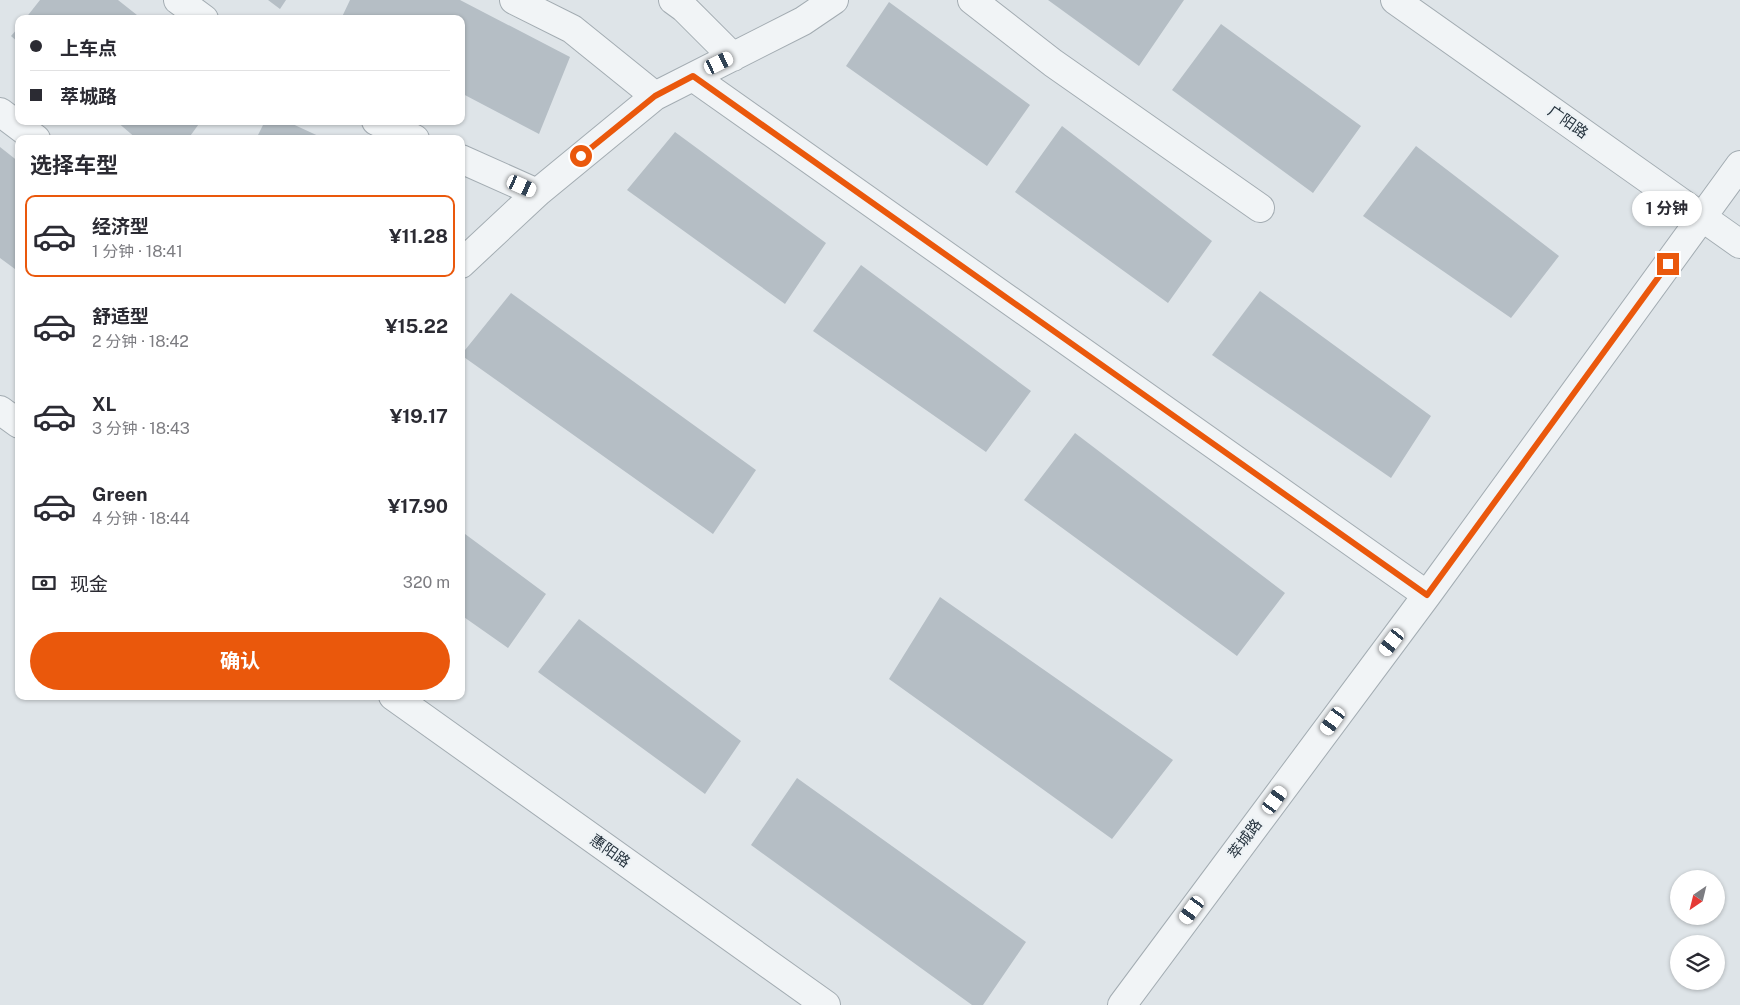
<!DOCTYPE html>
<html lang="zh">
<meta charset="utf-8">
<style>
:root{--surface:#fff;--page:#f7f7f7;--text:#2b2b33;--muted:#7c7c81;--line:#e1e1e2;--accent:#ea580c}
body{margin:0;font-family:"Public Sans","Noto Sans SC",sans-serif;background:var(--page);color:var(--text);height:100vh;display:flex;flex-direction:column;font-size:19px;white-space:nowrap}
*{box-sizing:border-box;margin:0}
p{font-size:16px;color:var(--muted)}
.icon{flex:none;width:28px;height:28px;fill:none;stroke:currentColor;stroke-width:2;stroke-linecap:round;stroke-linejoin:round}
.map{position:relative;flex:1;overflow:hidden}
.drawer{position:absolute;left:15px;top:135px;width:450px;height:565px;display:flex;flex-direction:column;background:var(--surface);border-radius:10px;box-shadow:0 1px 4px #0004}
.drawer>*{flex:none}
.top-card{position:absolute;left:15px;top:15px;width:450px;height:110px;border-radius:10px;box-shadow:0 1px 4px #0004;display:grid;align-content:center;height:110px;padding:0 15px;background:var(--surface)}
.needle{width:32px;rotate:215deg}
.buttons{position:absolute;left:1670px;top:870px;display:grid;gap:10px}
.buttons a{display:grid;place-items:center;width:55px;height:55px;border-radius:50%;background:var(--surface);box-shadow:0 1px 4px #0004;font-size:25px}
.end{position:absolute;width:22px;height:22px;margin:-11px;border:6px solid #ea580c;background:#fff;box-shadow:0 0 0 2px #fff}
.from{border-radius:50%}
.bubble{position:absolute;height:35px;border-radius:18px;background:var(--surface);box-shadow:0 1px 4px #0004;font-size:16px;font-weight:700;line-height:35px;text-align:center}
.car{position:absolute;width:15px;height:30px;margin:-15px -8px;border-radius:6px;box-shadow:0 0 4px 1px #0007;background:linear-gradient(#fff 24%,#345 0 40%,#fff 0 76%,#345 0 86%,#fff 0)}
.top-card b{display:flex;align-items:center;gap:18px;height:48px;font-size:19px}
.top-card b+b{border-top:1px solid var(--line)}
.top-card i{width:12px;height:12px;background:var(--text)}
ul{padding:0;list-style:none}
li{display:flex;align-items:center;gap:15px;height:82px;margin:0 10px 8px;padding:0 5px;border:2px solid transparent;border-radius:10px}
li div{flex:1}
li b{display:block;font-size:19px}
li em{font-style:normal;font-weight:700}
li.current{border-color:var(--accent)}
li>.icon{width:45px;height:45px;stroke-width:1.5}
h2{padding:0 15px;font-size:22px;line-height:60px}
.pay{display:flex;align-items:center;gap:12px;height:55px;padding:0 15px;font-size:19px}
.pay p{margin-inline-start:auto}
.primary-button{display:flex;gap:10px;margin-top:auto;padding:10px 15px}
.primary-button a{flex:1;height:58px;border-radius:30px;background:var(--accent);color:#fff;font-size:20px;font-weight:700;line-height:58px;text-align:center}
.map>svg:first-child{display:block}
.building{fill:#b5bec5}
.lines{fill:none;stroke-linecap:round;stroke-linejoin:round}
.minor-casing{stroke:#a3acb2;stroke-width:30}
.minor{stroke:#f1f4f6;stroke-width:28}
.route{stroke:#ea580c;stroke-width:6}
.labels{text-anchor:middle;stroke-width:4.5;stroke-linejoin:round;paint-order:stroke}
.street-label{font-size:15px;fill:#27343f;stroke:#edf2f5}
</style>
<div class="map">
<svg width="1740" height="1005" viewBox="0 0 1740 1005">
<rect width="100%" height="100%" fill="#dee4e8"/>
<path class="building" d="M 40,0 L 118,0 L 142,19 L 25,19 Z
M 268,0 L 286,0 L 280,9 Z
M 350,0 L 460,0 L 570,57 L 539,134 L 461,93 L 461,19 L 341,19 Z
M 1048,0 L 1184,0 L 1139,66 Z
M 889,2 L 1030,105 L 987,166 L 846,66 Z
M 1221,24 L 1361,126 L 1313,193 L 1172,90 Z
M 19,27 L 19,43 L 11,36 Z
M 116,121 L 201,121 L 188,139 L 137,139 Z
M 265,121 L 286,121 L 325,139 L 256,139 Z
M 1062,126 L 1212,241 L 1168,303 L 1015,192 Z
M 675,132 L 826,243 L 785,304 L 627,190 Z
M 1416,146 L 1559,256 L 1511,318 L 1363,216 Z
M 0,147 L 19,162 L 19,272 L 0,258 Z
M 861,265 L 1031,391 L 986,452 L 813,331 Z
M 1260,291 L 1431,416 L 1391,478 L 1212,355 Z
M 511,293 L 756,470 L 713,534 L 461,355 Z
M 1075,433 L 1285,593 L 1237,656 L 1024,500 Z
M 461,531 L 546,594 L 508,648 L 461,615 Z
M 940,597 L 1173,760 L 1112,839 L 889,679 Z
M 579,619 L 741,741 L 705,794 L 538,672 Z
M 797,778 L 1026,942 L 983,1005 L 972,1005 L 751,845 Z"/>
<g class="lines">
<defs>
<path id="minor" d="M 178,0 L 204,19
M 514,0 L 572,29 L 655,96
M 673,0 L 684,8 L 733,57
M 972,0 L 1053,63 L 1260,208
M 1395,0 L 1740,244
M 693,77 L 1427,595
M 0,112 L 36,139
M 376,121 L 415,139
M 461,159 L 537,193
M 461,264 L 537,193 L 655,96 L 803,21 L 834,0
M 0,410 L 19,424
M 393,696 L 826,1005
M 1122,1005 L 1427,595 L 1740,165"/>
</defs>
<use href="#minor" class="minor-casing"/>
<use href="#minor" class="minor"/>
</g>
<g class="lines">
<path class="route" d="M 581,156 L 655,96 L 693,76 L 1427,595 L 1668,264"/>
</g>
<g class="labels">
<g class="street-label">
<text transform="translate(1568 122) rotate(35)" y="5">广阳路</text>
<text transform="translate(1245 839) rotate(-53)" y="5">萃城路</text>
<text transform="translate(610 851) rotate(35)" y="5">惠阳路</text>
</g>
</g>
</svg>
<div class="buttons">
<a><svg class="needle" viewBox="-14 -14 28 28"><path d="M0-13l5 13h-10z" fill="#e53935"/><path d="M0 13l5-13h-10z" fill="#7c7c81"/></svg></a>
<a><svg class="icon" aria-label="layers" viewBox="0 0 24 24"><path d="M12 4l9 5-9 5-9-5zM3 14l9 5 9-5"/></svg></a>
</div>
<i class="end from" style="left:581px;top:156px"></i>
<i class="end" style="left:1668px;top:264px"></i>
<div class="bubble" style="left:1632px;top:191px;width:70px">1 分钟</div>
<i class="car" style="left:719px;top:63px;rotate:64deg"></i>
<i class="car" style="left:522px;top:186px;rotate:114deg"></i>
<i class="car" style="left:1392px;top:642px;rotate:217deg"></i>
<i class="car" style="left:1333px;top:721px;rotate:216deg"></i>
<i class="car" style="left:1275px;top:800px;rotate:36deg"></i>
<i class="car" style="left:1192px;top:910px;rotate:216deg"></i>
<div class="top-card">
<b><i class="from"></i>上车点</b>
<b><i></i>萃城路</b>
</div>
<section class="drawer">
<h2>选择车型</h2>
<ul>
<li class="current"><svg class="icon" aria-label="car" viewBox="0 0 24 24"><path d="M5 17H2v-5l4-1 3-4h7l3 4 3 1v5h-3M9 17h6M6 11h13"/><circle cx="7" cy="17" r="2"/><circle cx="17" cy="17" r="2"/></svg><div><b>经济型</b><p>1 分钟 · 18:41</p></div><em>¥11.28</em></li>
<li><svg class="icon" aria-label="car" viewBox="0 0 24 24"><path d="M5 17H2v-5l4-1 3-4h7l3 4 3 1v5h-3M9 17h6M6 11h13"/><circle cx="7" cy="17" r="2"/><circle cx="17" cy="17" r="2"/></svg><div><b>舒适型</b><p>2 分钟 · 18:42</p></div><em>¥15.22</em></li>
<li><svg class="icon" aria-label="car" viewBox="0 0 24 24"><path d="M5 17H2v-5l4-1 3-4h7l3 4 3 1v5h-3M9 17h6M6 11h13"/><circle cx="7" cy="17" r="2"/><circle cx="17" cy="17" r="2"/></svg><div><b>XL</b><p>3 分钟 · 18:43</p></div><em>¥19.17</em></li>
<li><svg class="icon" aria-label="car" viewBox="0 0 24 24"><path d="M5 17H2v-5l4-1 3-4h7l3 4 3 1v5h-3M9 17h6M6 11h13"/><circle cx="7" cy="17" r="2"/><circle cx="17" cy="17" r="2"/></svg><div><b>Green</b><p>4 分钟 · 18:44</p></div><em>¥17.90</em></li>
</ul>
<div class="pay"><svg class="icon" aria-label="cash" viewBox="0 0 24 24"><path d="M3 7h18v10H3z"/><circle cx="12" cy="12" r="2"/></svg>现金<p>320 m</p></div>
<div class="primary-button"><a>确认</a></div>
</section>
</div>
